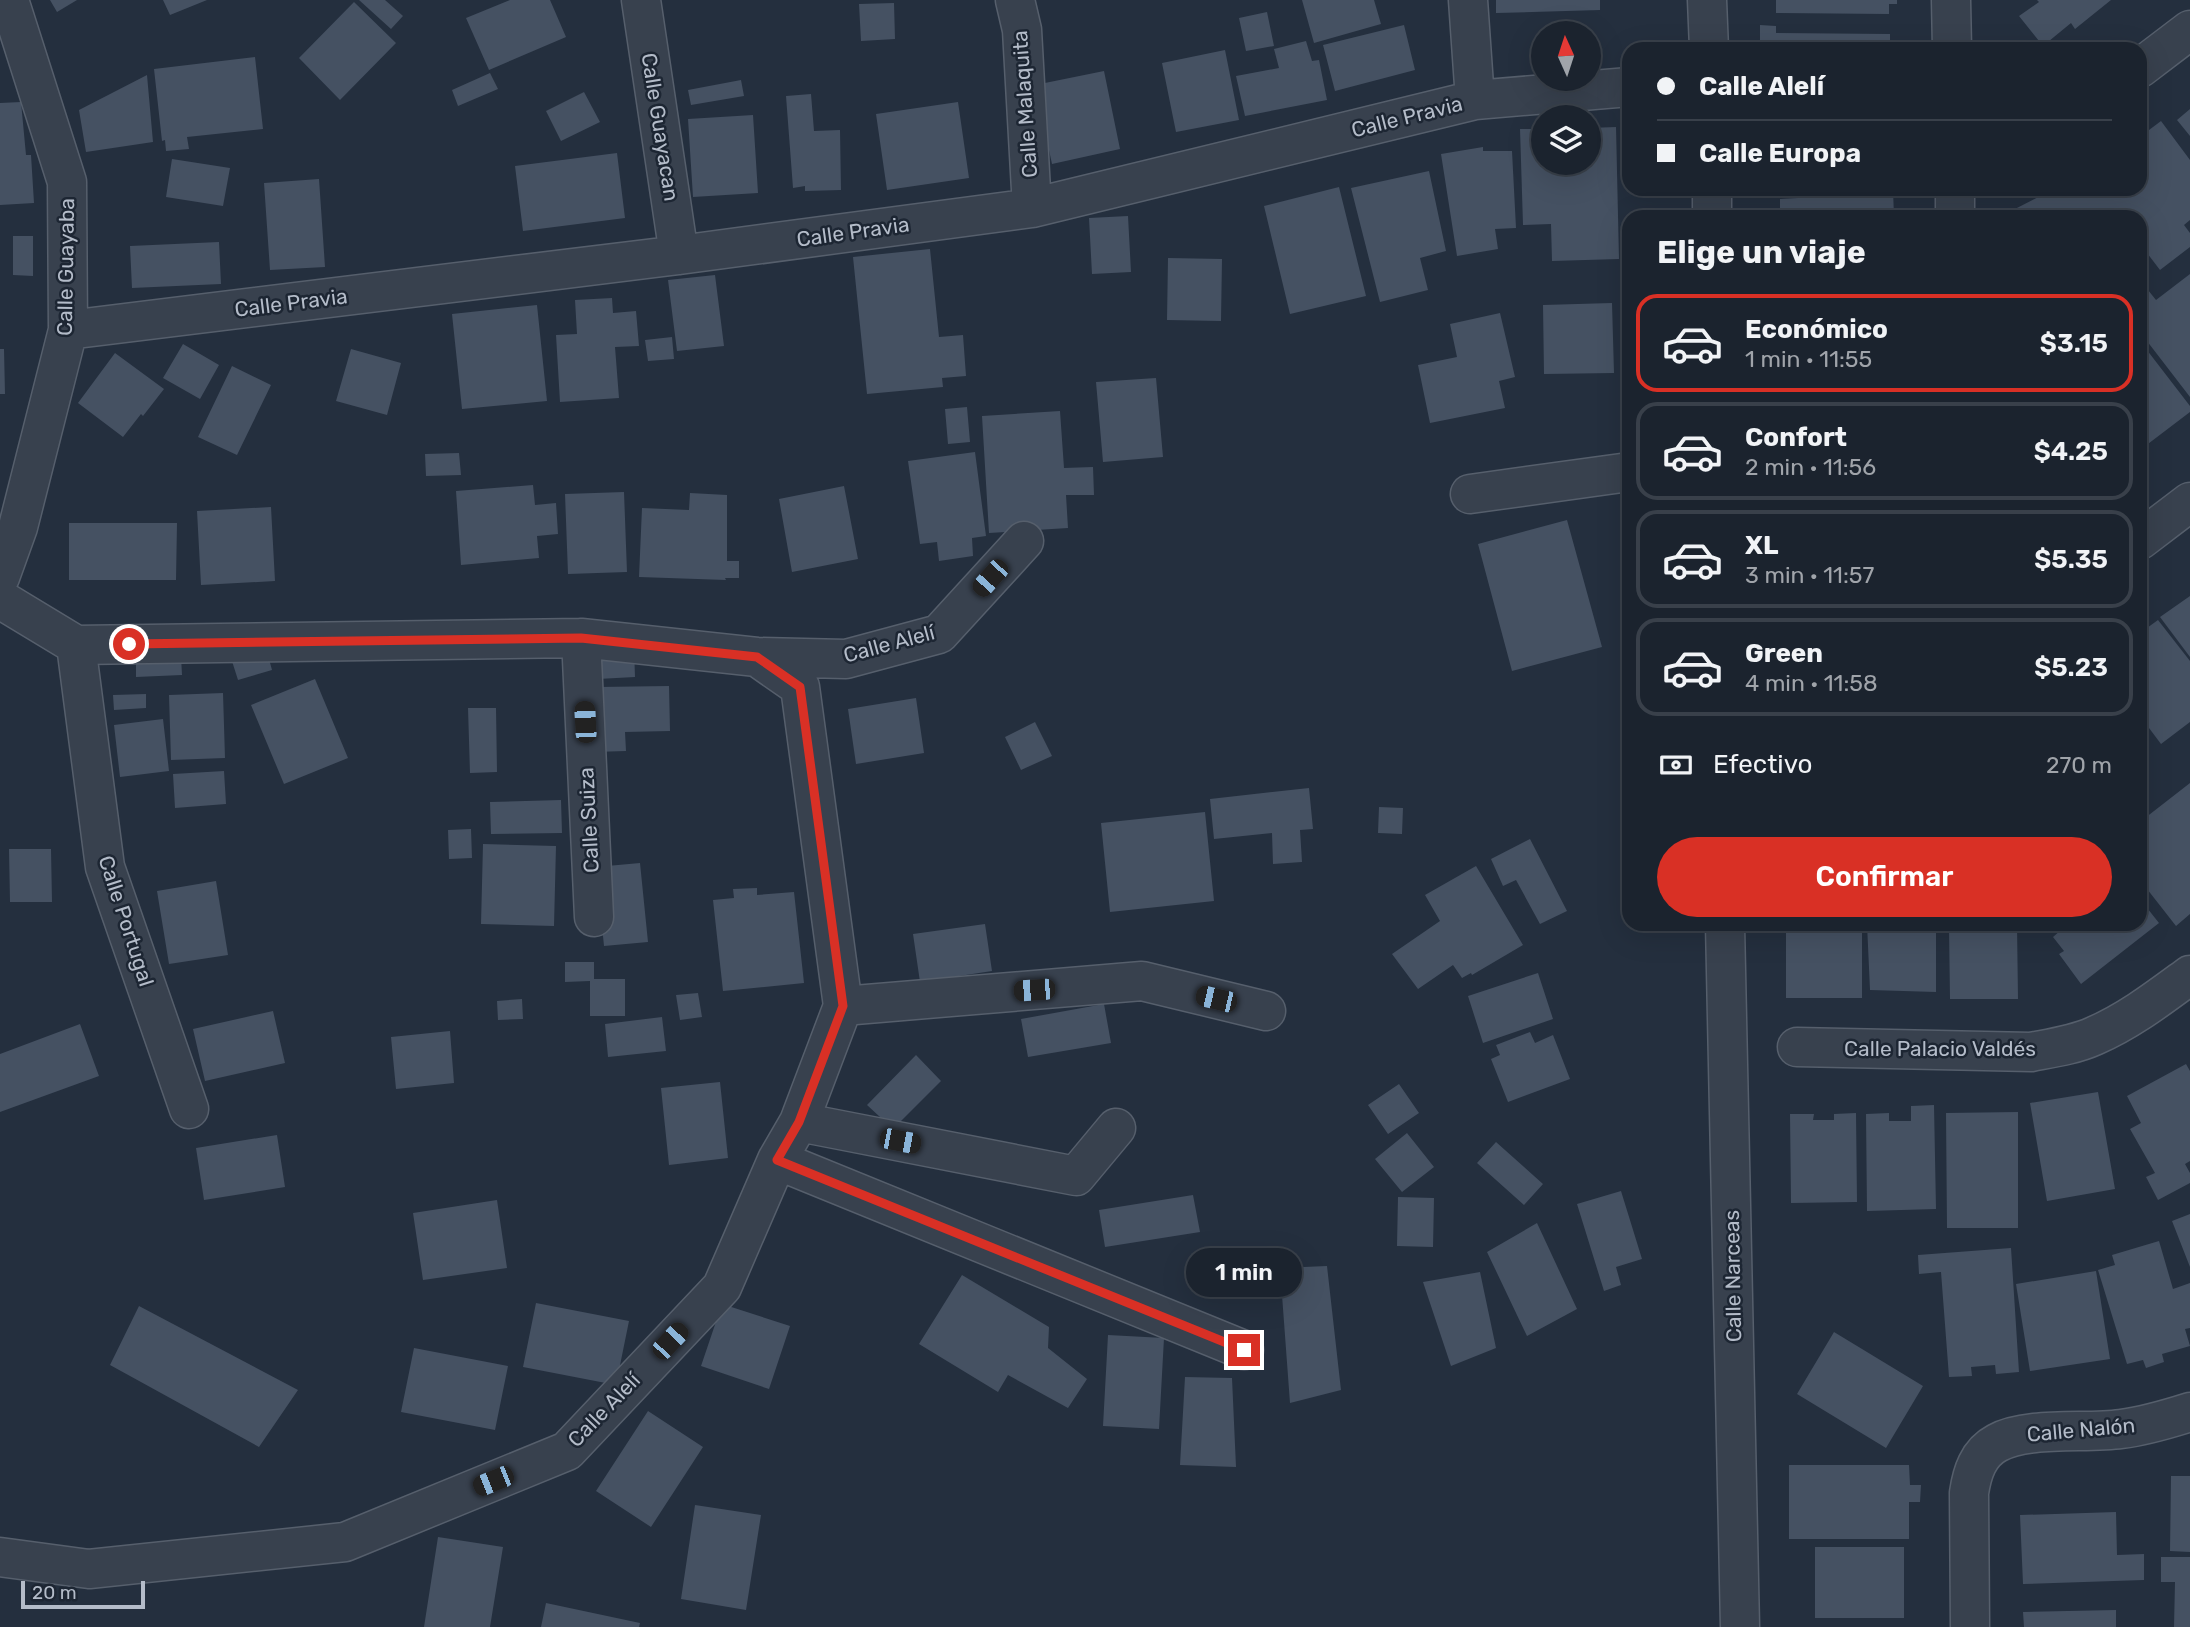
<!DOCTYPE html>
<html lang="es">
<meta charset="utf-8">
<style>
:root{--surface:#1b232e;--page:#242b36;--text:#f1f3f6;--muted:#a0a4aa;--line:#39404a;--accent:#d93025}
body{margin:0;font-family:Rubik,sans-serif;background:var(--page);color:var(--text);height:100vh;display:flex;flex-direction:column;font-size:26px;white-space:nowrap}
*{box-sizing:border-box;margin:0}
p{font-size:23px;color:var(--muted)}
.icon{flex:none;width:38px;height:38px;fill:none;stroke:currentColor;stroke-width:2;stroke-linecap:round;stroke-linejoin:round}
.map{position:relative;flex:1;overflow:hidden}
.side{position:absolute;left:1622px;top:210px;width:525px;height:721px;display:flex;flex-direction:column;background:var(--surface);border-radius:21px;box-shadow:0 7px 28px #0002,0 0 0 2px var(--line)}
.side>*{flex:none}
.top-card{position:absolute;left:1622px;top:42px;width:525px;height:154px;border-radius:21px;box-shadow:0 7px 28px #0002,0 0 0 2px var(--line);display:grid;align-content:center;height:154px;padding:0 35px;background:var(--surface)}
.needle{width:46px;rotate:357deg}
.tools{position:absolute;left:1531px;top:21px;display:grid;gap:14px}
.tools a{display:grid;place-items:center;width:70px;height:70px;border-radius:50%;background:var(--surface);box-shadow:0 7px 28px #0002,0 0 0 2px var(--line);font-size:35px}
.scale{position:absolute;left:21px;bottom:18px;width:124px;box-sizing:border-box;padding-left:7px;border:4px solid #b4bcc9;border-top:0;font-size:19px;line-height:24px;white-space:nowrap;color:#b4bcc9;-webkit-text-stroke:5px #1d2633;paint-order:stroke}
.end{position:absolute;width:32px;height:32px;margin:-16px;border:9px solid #d93025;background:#fff;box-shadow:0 0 0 4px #fff}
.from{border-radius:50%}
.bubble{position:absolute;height:49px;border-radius:24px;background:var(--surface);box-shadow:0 7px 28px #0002,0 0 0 2px var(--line);font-size:23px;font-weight:600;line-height:49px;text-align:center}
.car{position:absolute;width:21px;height:42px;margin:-21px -10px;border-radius:9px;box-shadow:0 0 5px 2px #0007;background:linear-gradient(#222 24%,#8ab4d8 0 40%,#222 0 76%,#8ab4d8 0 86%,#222 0)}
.top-card b{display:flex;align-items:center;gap:24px;height:66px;font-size:26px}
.top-card b+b{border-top:2px solid var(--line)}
.top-card i{width:18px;height:18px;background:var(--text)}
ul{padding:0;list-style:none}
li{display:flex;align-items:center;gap:21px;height:98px;margin:0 14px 10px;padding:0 21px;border:4px solid var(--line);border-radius:21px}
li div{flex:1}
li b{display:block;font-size:26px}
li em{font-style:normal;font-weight:600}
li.selected{border-color:var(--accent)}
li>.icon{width:63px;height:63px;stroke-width:1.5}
h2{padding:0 35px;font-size:32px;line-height:84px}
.pay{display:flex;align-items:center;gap:18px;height:77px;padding:0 35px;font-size:26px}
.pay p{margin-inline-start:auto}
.button{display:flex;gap:14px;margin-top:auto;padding:14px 35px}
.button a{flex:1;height:80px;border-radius:42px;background:var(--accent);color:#fff;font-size:28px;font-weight:600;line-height:80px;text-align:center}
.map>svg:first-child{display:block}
.building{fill:#455162}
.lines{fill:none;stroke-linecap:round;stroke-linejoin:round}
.minor-casing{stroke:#565f6c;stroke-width:41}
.tertiary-casing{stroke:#565f6c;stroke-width:41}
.minor{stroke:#38414e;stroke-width:38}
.tertiary{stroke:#38414e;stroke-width:38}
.route{stroke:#d93025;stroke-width:9}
.labels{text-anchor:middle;stroke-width:5;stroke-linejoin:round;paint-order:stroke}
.street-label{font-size:21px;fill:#b4bcc9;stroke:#1d2633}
</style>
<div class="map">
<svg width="2190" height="1627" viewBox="0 0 2190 1627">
<rect width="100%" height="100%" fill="#242f3e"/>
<path class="building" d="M 50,0 L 77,0 L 57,12 Z
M 163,0 L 207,0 L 170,15 Z
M 359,0 L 385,0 L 403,16 L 391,29 Z
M 510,0 L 550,0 L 566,37 L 489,70 L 466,18 Z
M 1302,0 L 1374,0 L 1381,24 L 1314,43 Z
M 1496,0 L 1600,0 L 1600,10 L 1496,13 Z
M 1776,0 L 1897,0 L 1897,4 L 1889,4 L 1889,14 L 1776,13 Z
M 2037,0 L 2111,0 L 2075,29 L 2071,23 L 2043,46 L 2019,16 L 2039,2 Z
M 354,2 L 396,43 L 340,100 L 299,58 Z
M 894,3 L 895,39 L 861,41 L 859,4 Z
M 1267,12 L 1274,46 L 1246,51 L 1239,18 Z
M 1404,25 L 1415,70 L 1335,91 L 1323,45 Z
M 1760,25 L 1776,26 L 1776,33 L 1890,34 L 1890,49 L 1760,49 Z
M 1306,41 L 1312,61 L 1319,60 L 1327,100 L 1245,116 L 1236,76 L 1279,68 L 1274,49 Z
M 1225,50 L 1239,120 L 1176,132 L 1162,63 Z
M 255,57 L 263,129 L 187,137 L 189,149 L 166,151 L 165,140 L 162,141 L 154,69 Z
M 1104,71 L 1120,149 L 1052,164 L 1035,85 Z
M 490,73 L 498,89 L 458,106 L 452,90 Z
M 147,75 L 153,142 L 86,152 L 79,110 Z
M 741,80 L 744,96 L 691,105 L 688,90 Z
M 584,92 L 600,122 L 561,141 L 546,111 Z
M 811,94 L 814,131 L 840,130 L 841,190 L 805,191 L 805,186 L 793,188 L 786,96 Z
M 21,102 L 26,155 L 31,155 L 34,203 L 0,205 L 0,103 Z
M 958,102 L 969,178 L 887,190 L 876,114 Z
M 2190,109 L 2190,136 L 2177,120 Z
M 753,115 L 758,193 L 693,197 L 688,119 Z
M 2161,121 L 2190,160 L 2190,220 L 2184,225 L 2190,233 L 2190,247 L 2160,270 L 2147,253 L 2140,256 L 2140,217 L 2015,217 L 2011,211 L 2054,189 L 2140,189 L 2140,150 L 2147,145 L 2141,136 Z
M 1616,127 L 1619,259 L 1552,261 L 1551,224 L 1523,225 L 1520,129 L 1544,129 L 1544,163 L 1589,163 L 1589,128 Z
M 1483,147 L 1483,151 L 1512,151 L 1516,228 L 1495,229 L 1498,249 L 1457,256 L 1441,154 Z
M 617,153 L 625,218 L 523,231 L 515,166 Z
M 172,159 L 230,168 L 223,206 L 166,197 Z
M 1429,171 L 1446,251 L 1420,258 L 1428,290 L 1380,302 L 1351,188 Z
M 319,179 L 325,267 L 270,270 L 264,183 Z
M 1339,187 L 1366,296 L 1290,314 L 1264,206 Z
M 1798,189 L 1893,189 L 1894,217 L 1780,217 L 1780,199 L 1798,198 Z
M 1128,216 L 1131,272 L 1092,274 L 1089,218 Z
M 13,236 L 33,236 L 33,276 L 13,275 Z
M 219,242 L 221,284 L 132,288 L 130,246 Z
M 930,249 L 939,337 L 963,335 L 966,376 L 942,378 L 943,387 L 867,394 L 853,257 Z
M 1168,258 L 1222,259 L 1221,321 L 1167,320 Z
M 2190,274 L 2190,397 L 2140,332 L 2140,297 L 2148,290 L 2156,300 Z
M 715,275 L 724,346 L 677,351 L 668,280 Z
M 612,298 L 613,313 L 636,311 L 639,346 L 615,347 L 619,398 L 560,402 L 556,335 L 577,334 L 575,300 Z
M 1612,303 L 1614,373 L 1544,374 L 1543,305 Z
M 537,305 L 547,401 L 462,409 L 452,314 Z
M 1500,313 L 1515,377 L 1499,381 L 1505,408 L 1430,423 L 1418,365 L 1457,357 L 1450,324 Z
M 672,337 L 674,359 L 648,361 L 645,340 Z
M 2140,341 L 2190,406 L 2190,412 L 2140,450 Z
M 183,344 L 219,365 L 200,399 L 163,378 Z
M 0,349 L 4,349 L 5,394 L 0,394 Z
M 351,349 L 401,363 L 387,415 L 336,401 Z
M 115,353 L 164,389 L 143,416 L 141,414 L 123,437 L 78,403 Z
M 232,366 L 271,385 L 237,455 L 198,437 Z
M 1156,378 L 1163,457 L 1103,462 L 1096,382 Z
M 967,407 L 970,442 L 948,444 L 945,409 Z
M 1060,411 L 1064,468 L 1093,467 L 1094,495 L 1066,495 L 1068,528 L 989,533 L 982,416 Z
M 975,452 L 986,536 L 972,538 L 973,556 L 939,561 L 937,542 L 920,544 L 908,461 Z
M 459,453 L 461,475 L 426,476 L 425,454 Z
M 533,485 L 535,505 L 556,503 L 558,534 L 537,536 L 539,558 L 461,565 L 456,491 Z
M 844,486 L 858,559 L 792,572 L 779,499 Z
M 624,492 L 627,572 L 568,574 L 565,494 Z
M 690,493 L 727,495 L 727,561 L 739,561 L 739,578 L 725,578 L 726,580 L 639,577 L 642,508 L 689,510 Z
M 271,507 L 275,581 L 201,585 L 197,511 Z
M 1567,520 L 1602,647 L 1512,671 L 1478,544 Z
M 69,523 L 177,523 L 176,580 L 69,580 Z
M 2190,596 L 2190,657 L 2160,617 Z
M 2158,620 L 2190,661 L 2190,722 L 2161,744 L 2140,716 L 2140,633 Z
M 266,648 L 272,670 L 238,680 L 231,658 Z
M 634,648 L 635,677 L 598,679 L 597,650 Z
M 181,656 L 182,675 L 136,677 L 136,657 Z
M 315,679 L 348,758 L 284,784 L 251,705 Z
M 669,686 L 670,731 L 625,732 L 626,751 L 594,752 L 598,687 Z
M 223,693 L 225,758 L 171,760 L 169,695 Z
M 146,694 L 146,708 L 114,710 L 113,695 Z
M 916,698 L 924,753 L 856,764 L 848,709 Z
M 468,708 L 496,708 L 497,772 L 470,773 Z
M 163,719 L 169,771 L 120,777 L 114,725 Z
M 1035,722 L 1052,756 L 1021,770 L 1005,737 Z
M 224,771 L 226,804 L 175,808 L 173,774 Z
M 2190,783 L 2190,914 L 2176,926 L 2140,880 L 2140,811 L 2145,818 Z
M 1309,788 L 1313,829 L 1300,830 L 1302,862 L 1273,864 L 1272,833 L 1214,839 L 1210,799 Z
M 561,800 L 562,833 L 491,834 L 490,802 Z
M 1379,807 L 1403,808 L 1402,834 L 1378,833 Z
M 1205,812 L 1214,901 L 1110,912 L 1101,823 Z
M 471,829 L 472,858 L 449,859 L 448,830 Z
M 1530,839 L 1567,911 L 1540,924 L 1516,880 L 1503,886 L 1491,859 Z
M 483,844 L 556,846 L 554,926 L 481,924 Z
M 9,849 L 51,849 L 52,902 L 10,902 Z
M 640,863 L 648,942 L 604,946 L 596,867 Z
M 1476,866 L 1523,945 L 1472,975 L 1471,973 L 1462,978 L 1453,965 L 1418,989 L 1392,954 L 1440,921 L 1425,895 Z
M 216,881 L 228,955 L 169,964 L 157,891 Z
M 757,888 L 757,895 L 794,892 L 804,983 L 723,991 L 713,900 L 734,898 L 733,889 Z
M 2140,899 L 2159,923 L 2081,984 L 2059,954 L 2064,951 L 2053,937 L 2061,930 L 2057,924 L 2140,924 Z
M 985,924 L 992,971 L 920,982 L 913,934 Z
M 1786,924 L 1862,924 L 1862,998 L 1786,998 Z
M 1867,924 L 1936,924 L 1936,992 L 1870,990 Z
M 1970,924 L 2017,924 L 2018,999 L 1950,999 L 1949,927 L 1970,927 Z
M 565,962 L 594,962 L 594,979 L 625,979 L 625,1016 L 590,1016 L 590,981 L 565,982 Z
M 1538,973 L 1553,1019 L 1483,1043 L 1468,996 Z
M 698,993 L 702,1017 L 680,1020 L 676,995 Z
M 522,999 L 523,1019 L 498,1020 L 497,1001 Z
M 1104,1004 L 1111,1043 L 1028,1057 L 1021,1019 Z
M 273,1011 L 285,1063 L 205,1081 L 193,1029 Z
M 662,1017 L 666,1051 L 608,1057 L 605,1024 Z
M 80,1024 L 99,1076 L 0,1112 L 0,1054 Z
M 450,1031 L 454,1083 L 396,1089 L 391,1037 Z
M 1530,1032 L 1535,1043 L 1553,1035 L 1570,1079 L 1508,1102 L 1491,1059 L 1500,1055 L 1496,1045 Z
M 916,1055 L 941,1081 L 893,1129 L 867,1105 Z
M 2186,1064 L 2190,1071 L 2190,1161 L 2185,1164 L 2190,1173 L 2190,1183 L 2158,1200 L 2146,1177 L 2155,1173 L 2130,1129 L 2141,1123 L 2127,1096 Z
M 720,1082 L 728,1158 L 669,1165 L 661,1088 Z
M 1399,1084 L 1419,1113 L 1388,1134 L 1368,1105 Z
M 2098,1092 L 2115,1189 L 2047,1201 L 2030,1103 Z
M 1934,1105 L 1936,1209 L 1867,1211 L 1866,1114 L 1889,1113 L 1889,1121 L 1911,1121 L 1911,1106 Z
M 2018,1112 L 2018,1228 L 1947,1228 L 1946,1113 Z
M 1856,1113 L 1857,1202 L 1791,1203 L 1790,1114 L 1814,1114 L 1813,1120 L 1834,1120 L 1834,1114 Z
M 1407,1133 L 1434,1167 L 1402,1192 L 1375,1159 Z
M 277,1135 L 285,1187 L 204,1200 L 196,1148 Z
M 1496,1142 L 1543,1184 L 1524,1205 L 1477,1163 Z
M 1621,1191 L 1642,1259 L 1616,1267 L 1621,1285 L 1604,1291 L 1577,1204 Z
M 1193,1195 L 1200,1232 L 1105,1247 L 1099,1210 Z
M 1398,1197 L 1434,1198 L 1433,1247 L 1397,1246 Z
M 497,1200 L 507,1268 L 423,1280 L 413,1213 Z
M 2190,1214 L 2190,1267 L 2172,1221 Z
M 1537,1223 L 1577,1309 L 1527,1336 L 1487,1252 Z
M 2159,1241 L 2173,1289 L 2190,1283 L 2190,1328 L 2185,1329 L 2190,1346 L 2162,1354 L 2164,1362 L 2146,1368 L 2143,1360 L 2127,1364 L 2098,1270 L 2115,1265 L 2112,1255 Z
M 2011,1248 L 2019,1372 L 1996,1374 L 1995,1365 L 1971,1367 L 1972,1376 L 1949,1377 L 1941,1272 L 1919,1274 L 1918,1255 Z
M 1327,1266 L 1341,1390 L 1290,1403 L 1280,1268 Z
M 2096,1271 L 2110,1359 L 2030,1371 L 2016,1284 Z
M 1480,1272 L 1496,1348 L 1451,1366 L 1423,1282 Z
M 962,1275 L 1049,1327 L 1048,1348 L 1087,1379 L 1068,1408 L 1008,1375 L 998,1392 L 919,1344 Z
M 536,1303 L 629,1321 L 616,1385 L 523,1367 Z
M 722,1304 L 790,1326 L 769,1389 L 701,1366 Z
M 139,1306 L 298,1390 L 259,1447 L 110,1365 Z
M 1834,1332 L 1923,1386 L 1886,1448 L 1797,1394 Z
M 1108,1335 L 1164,1338 L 1159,1429 L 1103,1426 Z
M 414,1348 L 508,1366 L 495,1430 L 401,1412 Z
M 1185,1377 L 1232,1378 L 1236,1467 L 1180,1465 Z
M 648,1411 L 703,1447 L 651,1527 L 596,1491 Z
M 1789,1465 L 1909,1465 L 1910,1485 L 1921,1485 L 1920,1502 L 1909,1502 L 1909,1539 L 1789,1539 Z
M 2171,1476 L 2190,1476 L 2190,1552 L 2170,1551 Z
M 695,1505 L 761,1515 L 746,1610 L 681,1599 Z
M 2116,1512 L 2117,1555 L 2144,1554 L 2144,1580 L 2023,1584 L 2020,1515 Z
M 438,1537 L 503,1547 L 490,1627 L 424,1627 Z
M 1815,1547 L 1904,1547 L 1904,1618 L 1815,1618 Z
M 2161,1557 L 2190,1557 L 2190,1627 L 2174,1627 L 2175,1582 L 2161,1582 Z
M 546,1603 L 640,1623 L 639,1627 L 541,1627 Z
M 2116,1610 L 2116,1627 L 2024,1627 L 2023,1612 Z"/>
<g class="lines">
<defs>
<path id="minor" d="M 641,0 L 679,255
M 1015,0 L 1022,30 L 1032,208
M 1468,0 L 1475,100
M 1951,0 L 1952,49
M 2140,68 L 2190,30
M 1955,189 L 1955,217
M 68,330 L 679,255 L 1032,208 L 1475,100 L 1629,87
M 1470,494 L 1629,472
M 2140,540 L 2190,502
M 0,577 L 18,527 L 68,330 L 67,182 L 9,0
M 0,599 L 76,645 L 581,638 L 757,657 L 846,659 L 939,634 L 1024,541
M 581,638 L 594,917
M 76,645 L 105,867 L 189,1109
M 843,1006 L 1142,981 L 1266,1011
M 1797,1047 L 2031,1052 C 2052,1048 2074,1045 2094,1036 C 2129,1021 2160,997 2190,975
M 799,1122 L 1076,1176 L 1116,1128
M 777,1160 L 1244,1350
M 0,1557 L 89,1569 L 345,1542 L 567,1451 L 722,1287 L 777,1160 L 799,1122 L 843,1006 L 800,687 L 757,657
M 1970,1627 L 1969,1493 C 1972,1473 1978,1453 1997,1443 C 2028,1426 2086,1434 2121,1429 C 2144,1426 2168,1419 2190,1412"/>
<path id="tertiary" d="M 1707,0 L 1709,49
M 1712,189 L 1712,217
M 1725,924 L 1740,1627"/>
</defs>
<use href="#minor" class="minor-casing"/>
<use href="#tertiary" class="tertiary-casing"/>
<use href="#minor" class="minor"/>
<use href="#tertiary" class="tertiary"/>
</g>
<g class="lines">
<path class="route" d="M 129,644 L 581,638 L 757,657 L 800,687 L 843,1006 L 799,1122 L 777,1160 L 1244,1350"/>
</g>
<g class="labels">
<g class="street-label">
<text transform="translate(1025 104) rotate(-94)" y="7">Calle Malaquita</text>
<text transform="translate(1407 117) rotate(-14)" y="7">Calle Pravia</text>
<text transform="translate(660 127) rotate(81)" y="7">Calle Guayacan</text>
<text transform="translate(853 232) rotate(-8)" y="7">Calle Pravia</text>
<text transform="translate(66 267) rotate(-89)" y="7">Calle Guayaba</text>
<text transform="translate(291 303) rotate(-7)" y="7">Calle Pravia</text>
<text transform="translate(889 644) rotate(-15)" y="7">Calle Alelí</text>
<text transform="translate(589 820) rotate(-93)" y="7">Calle Suiza</text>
<text transform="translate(126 921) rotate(72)" y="7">Calle Portugal</text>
<text x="1940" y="1056">Calle Palacio Valdés</text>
<text transform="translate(1733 1276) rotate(-91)" y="7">Calle Narceas</text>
<text transform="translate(604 1410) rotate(-46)" y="7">Calle Alelí</text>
<text transform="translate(2081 1430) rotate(-5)" y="7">Calle Nalón</text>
</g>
</g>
</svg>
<div class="tools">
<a><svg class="needle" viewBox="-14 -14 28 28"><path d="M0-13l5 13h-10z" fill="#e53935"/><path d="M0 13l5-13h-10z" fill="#a0a4aa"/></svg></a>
<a><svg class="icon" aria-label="layers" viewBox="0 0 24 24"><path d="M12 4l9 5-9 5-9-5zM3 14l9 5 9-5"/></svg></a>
</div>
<div class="scale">20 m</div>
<i class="end from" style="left:129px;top:644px"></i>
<i class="end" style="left:1244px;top:1350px"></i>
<div class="bubble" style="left:1186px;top:1248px;width:116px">1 min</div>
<i class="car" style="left:990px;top:578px;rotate:222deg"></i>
<i class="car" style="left:585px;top:722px;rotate:357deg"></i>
<i class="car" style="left:1034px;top:990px;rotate:266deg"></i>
<i class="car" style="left:1216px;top:999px;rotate:283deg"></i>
<i class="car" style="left:900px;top:1141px;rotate:101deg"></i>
<i class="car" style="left:670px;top:1341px;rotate:43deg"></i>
<i class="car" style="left:493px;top:1481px;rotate:248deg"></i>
<div class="top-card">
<b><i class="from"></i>Calle Alelí</b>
<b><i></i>Calle Europa</b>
</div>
<section class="side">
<h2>Elige un viaje</h2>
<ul>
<li class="selected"><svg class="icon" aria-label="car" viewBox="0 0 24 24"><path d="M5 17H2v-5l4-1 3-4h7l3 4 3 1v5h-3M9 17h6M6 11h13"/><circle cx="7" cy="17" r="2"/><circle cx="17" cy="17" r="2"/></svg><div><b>Económico</b><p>1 min · 11:55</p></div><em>$3.15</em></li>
<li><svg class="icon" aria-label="car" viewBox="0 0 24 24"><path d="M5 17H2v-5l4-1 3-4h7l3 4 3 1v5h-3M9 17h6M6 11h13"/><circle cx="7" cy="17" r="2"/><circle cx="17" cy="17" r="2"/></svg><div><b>Confort</b><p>2 min · 11:56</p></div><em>$4.25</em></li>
<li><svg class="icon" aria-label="car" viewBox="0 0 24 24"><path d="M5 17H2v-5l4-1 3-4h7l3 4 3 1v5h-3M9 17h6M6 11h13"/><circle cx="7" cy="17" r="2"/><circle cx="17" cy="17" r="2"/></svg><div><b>XL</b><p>3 min · 11:57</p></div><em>$5.35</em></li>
<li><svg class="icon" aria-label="car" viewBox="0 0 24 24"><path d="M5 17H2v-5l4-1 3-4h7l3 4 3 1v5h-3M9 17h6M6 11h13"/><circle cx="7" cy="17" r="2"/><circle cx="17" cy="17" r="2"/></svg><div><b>Green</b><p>4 min · 11:58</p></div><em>$5.23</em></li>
</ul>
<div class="pay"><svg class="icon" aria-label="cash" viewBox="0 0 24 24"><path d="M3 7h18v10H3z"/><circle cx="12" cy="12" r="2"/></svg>Efectivo<p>270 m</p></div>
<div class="button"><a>Confirmar</a></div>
</section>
</div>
